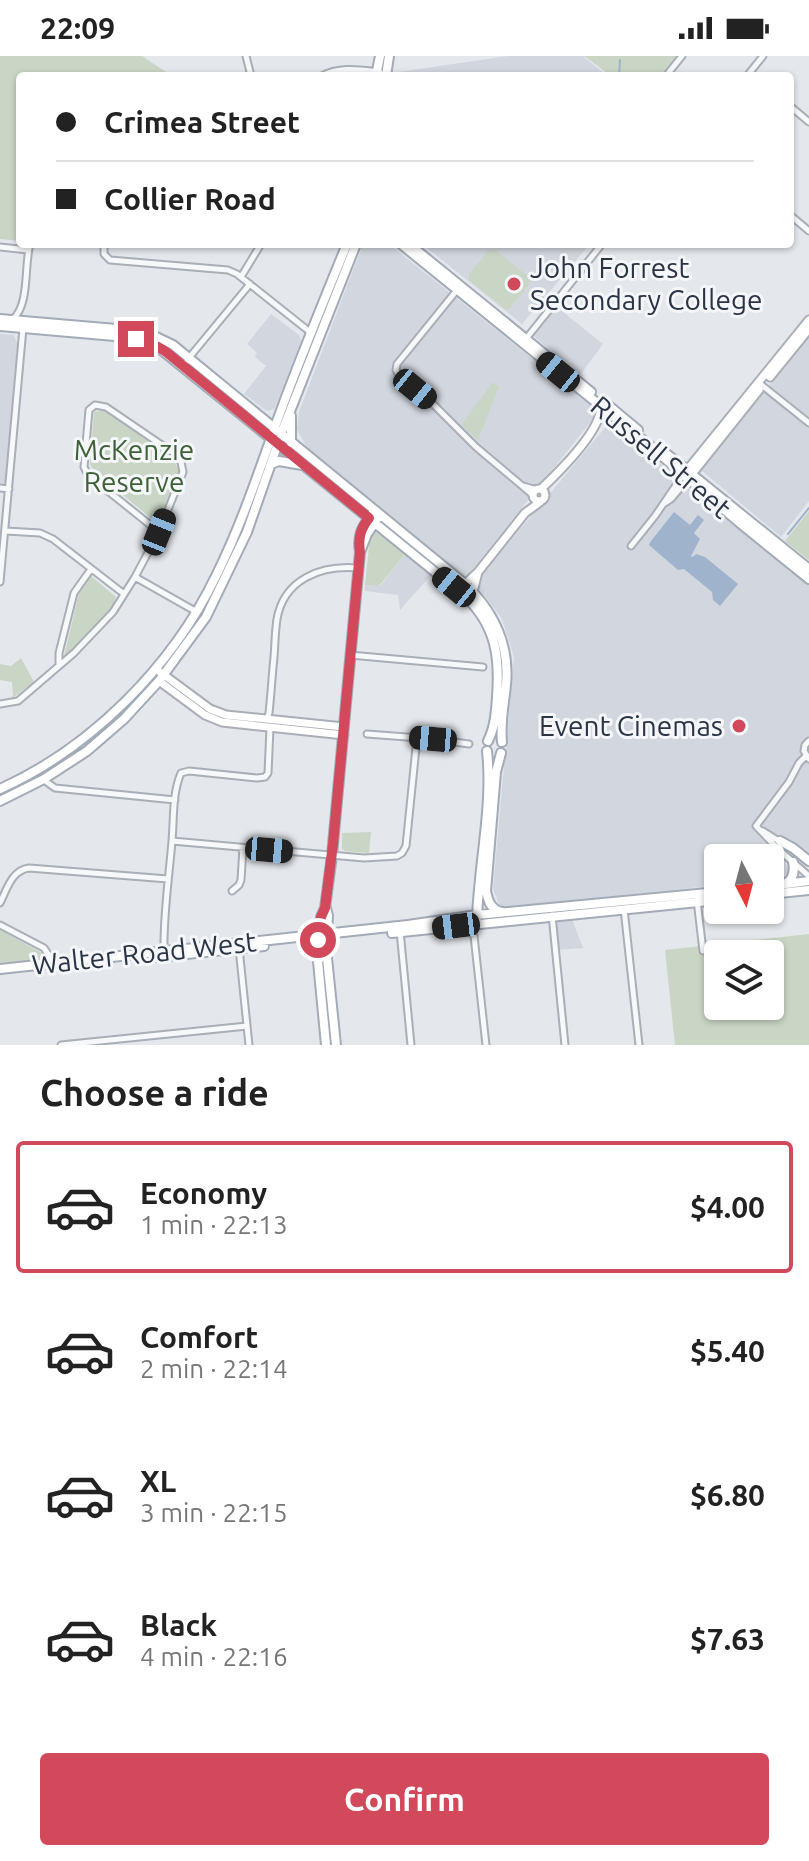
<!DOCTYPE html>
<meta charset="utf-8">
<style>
:root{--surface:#fff;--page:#f6f6f6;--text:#222;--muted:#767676;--line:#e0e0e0;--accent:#d1495b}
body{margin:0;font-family:Ubuntu,sans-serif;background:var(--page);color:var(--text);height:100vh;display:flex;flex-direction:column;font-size:30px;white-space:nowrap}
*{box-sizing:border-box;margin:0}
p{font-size:26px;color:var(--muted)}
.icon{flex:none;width:44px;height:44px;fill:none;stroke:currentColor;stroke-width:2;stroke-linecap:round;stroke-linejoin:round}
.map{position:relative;height:989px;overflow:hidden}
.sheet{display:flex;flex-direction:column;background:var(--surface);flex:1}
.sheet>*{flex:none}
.top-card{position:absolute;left:16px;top:16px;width:778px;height:176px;border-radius:8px;box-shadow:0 2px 6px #0004;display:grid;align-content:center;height:176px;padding:0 40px;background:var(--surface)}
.needle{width:52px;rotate:174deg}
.tools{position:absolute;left:704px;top:788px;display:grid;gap:16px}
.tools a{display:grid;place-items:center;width:80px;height:80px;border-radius:8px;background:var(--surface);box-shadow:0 2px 6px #0004;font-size:40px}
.end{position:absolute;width:36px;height:36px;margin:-18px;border:10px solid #d1495b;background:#fff;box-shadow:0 0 0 4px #fff}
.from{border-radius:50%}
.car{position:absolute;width:24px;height:48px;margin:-24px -12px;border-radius:10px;box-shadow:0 0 6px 2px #0007;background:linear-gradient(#222 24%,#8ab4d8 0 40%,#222 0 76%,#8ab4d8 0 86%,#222 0)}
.top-card b{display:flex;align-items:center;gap:28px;height:76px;font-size:30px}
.top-card b+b{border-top:2px solid var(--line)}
.top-card i{width:20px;height:20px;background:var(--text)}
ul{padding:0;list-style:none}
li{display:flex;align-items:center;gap:24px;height:132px;margin:0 16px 12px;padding:0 24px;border:4px solid transparent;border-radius:8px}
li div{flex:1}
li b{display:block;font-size:30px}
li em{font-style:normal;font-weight:700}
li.active{border-color:var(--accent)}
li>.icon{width:72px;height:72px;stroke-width:1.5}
h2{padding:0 40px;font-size:36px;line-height:96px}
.button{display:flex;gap:16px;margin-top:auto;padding:16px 40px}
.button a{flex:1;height:92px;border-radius:8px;background:var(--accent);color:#fff;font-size:32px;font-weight:700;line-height:92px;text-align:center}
.status{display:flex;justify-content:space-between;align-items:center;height:56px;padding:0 40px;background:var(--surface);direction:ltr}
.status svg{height:22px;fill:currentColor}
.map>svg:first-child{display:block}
.built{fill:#d2d6de}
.green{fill:#c9d6c5;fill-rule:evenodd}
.water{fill:#9fb4cc}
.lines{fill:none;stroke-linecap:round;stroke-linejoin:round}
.stream{stroke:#9fb4cc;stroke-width:2}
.street-casing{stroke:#a9aeb7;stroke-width:9}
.secondary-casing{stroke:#a9aeb7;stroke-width:11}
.primary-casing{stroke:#a3abb8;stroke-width:12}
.street{stroke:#f7f8fa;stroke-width:5}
.secondary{stroke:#fff;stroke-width:7}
.primary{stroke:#fff;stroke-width:8}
.route{stroke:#d1495b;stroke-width:10}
.poi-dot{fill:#d1495b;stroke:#f4f6f9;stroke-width:3}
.labels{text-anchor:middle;stroke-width:6;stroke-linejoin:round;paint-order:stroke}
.poi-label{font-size:28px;fill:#2b3445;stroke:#f4f6f9;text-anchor:start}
.park-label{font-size:28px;fill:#3f6138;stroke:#f4f6f9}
.street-label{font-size:28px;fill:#2b3445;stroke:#f4f6f9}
</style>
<div class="status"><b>22:09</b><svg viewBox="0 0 49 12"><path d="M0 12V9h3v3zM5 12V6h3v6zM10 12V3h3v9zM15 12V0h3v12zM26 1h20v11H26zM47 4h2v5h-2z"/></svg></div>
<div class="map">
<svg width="809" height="989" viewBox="0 0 809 989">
<rect width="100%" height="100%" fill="#e4e7ec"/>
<path class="built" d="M 508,0 L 583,0 L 607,20 L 392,20 L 392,17 Z
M 363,188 L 389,188 L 595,353 L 596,359 L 593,363 L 468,519 L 463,520 L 308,393 L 297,374 L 299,356 Z
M 422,188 L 590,188 L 522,268 Z
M 553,248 L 603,288 L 580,319 L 530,277 Z
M 271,258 L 299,279 L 301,285 L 276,349 L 274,353 L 267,355 L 244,338 L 266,310 L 255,301 L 257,297 L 247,288 Z
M 0,278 L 14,279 L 22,301 L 9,433 L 0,432 Z
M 809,280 L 809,445 L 781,481 L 701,414 Z
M 608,368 L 614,369 L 730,466 L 809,529 L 809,801 L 798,793 L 785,808 L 789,813 L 788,818 L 785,822 L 770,824 L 770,802 L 718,802 L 718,829 L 508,852 L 499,849 L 493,832 L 514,601 L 502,563 L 475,527 Z
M 406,497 L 432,518 L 400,554 L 398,539 L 365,535 L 365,529 L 380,530 Z
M 572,863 L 583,892 L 555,894 L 552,865 Z"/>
<path class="green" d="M 0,0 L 142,0 L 172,20 L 20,20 L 20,185 L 0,183 Z
M 584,0 L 677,0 L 661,20 L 611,20 Z
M 494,193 L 530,222 L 528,230 L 509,253 L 505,253 L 469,224 L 469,218 L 488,195 Z
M 493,326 L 499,331 L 478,384 L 461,369 Z
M 105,354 L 173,402 L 179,415 L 157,467 L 94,415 L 90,408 L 94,356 Z
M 809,455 L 809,504 L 785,485 Z
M 376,476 L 406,497 L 379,530 L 365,529 L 370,481 L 372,477 Z
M 91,520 L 116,541 C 112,557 78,589 64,600 L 79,537 Z
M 21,602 L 34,626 L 10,644 L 13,640 L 12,626 L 0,624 L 0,608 L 11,610 Z
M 371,776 L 369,797 L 345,795 L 342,793 L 342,777 Z
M 0,874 L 44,898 L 45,906 L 0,910 Z
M 809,878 L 809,989 L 675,989 L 665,894 ZM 718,898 L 770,898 L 770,950 L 718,950 Z"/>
<path class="water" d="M 674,456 L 690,469 L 698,459 L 704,464 L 694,477 L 700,483 L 691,500 L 693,501 L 696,498 L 705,501 L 738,528 L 720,550 L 713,544 L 712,536 L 684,513 L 678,514 L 649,489 L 651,485 Z"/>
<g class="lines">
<path class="stream" d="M 619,20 L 620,4
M 788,478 L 809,452"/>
<defs>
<path id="street" d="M 246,0 L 251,20
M 322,20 C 339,10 361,14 380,16
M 666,20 L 682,0
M 747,20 L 763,0
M 790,50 L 809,66
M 790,159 L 809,175
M 104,188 L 104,198 L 110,204 L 228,214 L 237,218 L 310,276
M 0,191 L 28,194
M 241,221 L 261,188
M 457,234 L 397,308 L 396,314 L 399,319 L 428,343 L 476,391 L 533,439
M 13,263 C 30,248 24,209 30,188
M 525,284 L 602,188
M 184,311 L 188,303 L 250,228
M 759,327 L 809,367
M 523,430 L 537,434
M 0,432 L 9,433
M 665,447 L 671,443 L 688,423
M 6,475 L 40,477 L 53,483 L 124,538
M 631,490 L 655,460 L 685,416
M 135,521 L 195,555
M 0,526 L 23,272
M 350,599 L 483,611
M 59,609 L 59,597 L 74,537 L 91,513
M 0,648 L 18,645 L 74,597 L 113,556 L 135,521 L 159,476 L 183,416 L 181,406 L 175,398 L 106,351 L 95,349 L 89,354 L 84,411 L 88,419 L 159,476
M 267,663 L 269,657 C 271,639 272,620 274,601 C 275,589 275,576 277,563 C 284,523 321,509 358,512
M 367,678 L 433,683 L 469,688
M 809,685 L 805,689 L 804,695 L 809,703
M 44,724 L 55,732 L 175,744
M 756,770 L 789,726 L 799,707 L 806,700
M 756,770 L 778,793 L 809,820
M 763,775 L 782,787
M 172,785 L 364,802 L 397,800 L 402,797 L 406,790 L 417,682
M 232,835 L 239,829 L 241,824 L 243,792
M 697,844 L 703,895
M 0,847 C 7,833 12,814 29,812 L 168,823
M 624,853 L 639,989
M 552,859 L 565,989
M 0,869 L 44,892 L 50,901 L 52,912
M 400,875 L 411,989
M 474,880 L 486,989
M 239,892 L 249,989
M 164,897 C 163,860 169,822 172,785 C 174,763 172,738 181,717 L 189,715 L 257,722 L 265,721 L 268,717 L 270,672
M 61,989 L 247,970"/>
<path id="secondary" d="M 770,321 L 809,273
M 688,413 L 809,264
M 692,418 L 759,334
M533 439a6 6 0 1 1 12 0a6 6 0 1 1-12 0Z
M 541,433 C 560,415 600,376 601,351
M 473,536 L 478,516
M 466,541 L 464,532 L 465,528 L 478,516 L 525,457 L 540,446
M 160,616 L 210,653 L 226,659 L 344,671
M 159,625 L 205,659 L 222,666 L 344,679"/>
<path id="primary" d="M 376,20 L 380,0
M 386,20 L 389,0
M 401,188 L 655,394 L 741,468 L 809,523
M 415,193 L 591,336
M 0,263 L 128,274 L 152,279 L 173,289 L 465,528 C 494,556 510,588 506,629 C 504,649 500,666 502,686
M 0,270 L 126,281 L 144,285 L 158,291 L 466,541 C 496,570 500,601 497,641 C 496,656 495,671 488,685
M 608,349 L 638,374
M 291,360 L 291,387
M 663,395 L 809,513
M 271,408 L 279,405 L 302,409
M 360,496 L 367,478 L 378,462
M 501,697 L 496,716 L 486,835 C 488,845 491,854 502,856
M 0,733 C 91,692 172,611 216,520 C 242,468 260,412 280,357 C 301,300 324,244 347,188
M 0,745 L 44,723 L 87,695 L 124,663 L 159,625 L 206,561 L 247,476 L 283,373 L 356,188
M 780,785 L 793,792 L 809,805
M 785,828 C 794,823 795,815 793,806
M 770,830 L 809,825
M 770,838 L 809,834
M 326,852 L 328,860 L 326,892 L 336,989
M 477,862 C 479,806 493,750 487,695
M 392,877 L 718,844
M 158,901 L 264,890
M 0,913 L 408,869 L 477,859 L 718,836
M 326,989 L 317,895 L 321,861 L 325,852 L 332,799 L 360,496 C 357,480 362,471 372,458"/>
</defs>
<use href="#street" class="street-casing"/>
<use href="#secondary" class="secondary-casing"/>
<use href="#primary" class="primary-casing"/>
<use href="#street" class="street"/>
<use href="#secondary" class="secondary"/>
<use href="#primary" class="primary"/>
</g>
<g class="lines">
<path class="route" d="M 136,283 L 151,287 L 165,295 L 369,462 C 360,473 358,483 360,496 L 333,788 L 325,852 L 321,861 L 318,884"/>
</g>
<g class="poi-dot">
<circle cx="514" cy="228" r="8"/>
<circle cx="739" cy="670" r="8"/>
</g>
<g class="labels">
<g class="poi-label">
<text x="530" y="222">John Forrest<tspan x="530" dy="32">Secondary College</tspan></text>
<text x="723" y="680" text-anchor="end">Event Cinemas</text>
</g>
<g class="park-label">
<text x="134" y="404">McKenzie<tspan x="134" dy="32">Reserve</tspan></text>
</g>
<g class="street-label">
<text transform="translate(661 401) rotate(40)" y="10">Russell Street</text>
<text transform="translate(144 897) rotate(-6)" y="10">Walter Road West</text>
</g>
</g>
</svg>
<div class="tools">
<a><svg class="needle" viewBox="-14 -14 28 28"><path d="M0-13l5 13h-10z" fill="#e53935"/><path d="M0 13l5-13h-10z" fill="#767676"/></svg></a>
<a><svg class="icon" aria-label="layers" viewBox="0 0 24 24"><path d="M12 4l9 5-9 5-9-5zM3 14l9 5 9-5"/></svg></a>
</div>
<i class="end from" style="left:318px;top:884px"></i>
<i class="end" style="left:136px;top:283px"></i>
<i class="car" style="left:558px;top:316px;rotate:309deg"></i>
<i class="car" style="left:415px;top:333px;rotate:129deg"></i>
<i class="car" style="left:159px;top:476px;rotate:22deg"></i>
<i class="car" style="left:454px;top:531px;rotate:309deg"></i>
<i class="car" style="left:433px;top:683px;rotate:275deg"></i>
<i class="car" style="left:269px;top:794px;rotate:95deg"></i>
<i class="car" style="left:456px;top:870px;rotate:263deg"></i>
<div class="top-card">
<b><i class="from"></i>Crimea Street</b>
<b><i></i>Collier Road</b>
</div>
</div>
<section class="sheet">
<h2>Choose a ride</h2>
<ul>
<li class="active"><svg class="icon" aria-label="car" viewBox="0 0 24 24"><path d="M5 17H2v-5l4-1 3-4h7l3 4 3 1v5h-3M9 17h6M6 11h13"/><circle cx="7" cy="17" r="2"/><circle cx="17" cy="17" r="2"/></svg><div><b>Economy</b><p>1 min · 22:13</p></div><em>$4.00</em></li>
<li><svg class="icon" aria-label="car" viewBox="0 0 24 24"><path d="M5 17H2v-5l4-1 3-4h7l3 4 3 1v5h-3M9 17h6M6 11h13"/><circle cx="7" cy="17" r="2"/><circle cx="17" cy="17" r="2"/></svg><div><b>Comfort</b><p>2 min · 22:14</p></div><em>$5.40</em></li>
<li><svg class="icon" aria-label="car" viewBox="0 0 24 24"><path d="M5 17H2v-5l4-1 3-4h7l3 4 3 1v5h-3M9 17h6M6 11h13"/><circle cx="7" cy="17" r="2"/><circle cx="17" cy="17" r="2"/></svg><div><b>XL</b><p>3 min · 22:15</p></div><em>$6.80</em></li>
<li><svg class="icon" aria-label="car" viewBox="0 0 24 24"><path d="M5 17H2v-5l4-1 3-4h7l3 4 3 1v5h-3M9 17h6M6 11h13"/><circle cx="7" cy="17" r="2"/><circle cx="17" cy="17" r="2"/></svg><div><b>Black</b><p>4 min · 22:16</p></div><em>$7.63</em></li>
</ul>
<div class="button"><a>Confirm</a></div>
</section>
